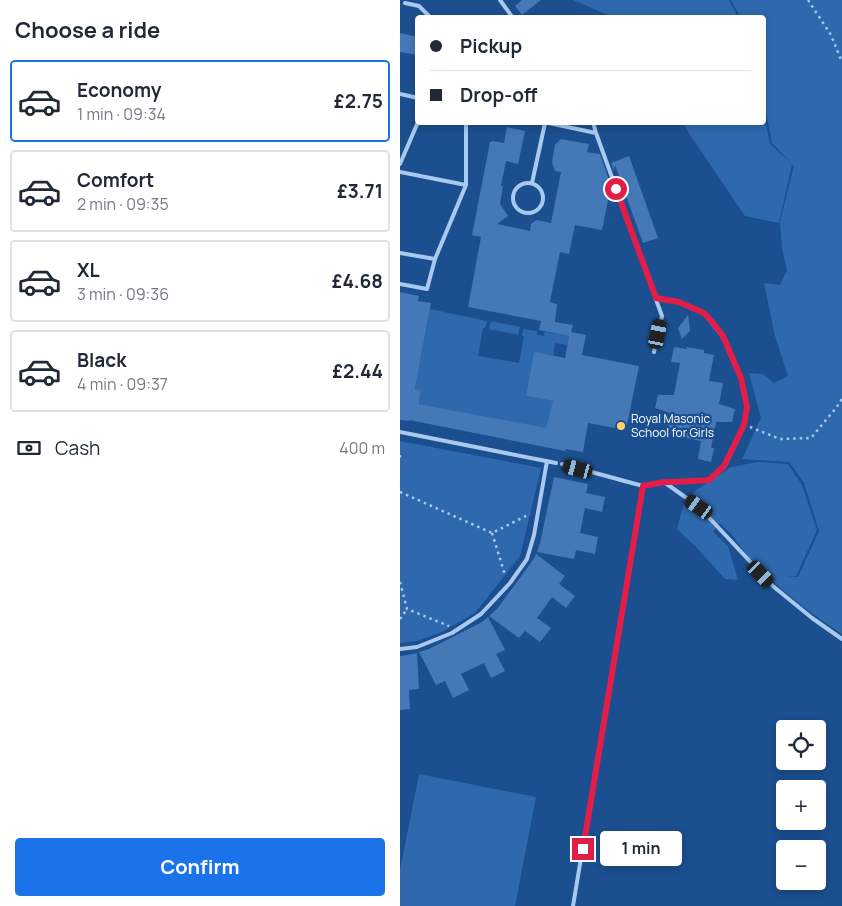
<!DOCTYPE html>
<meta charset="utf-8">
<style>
:root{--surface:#fff;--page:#f2f2f3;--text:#1f2937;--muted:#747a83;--line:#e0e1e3;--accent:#1a73e8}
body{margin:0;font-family:Manrope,sans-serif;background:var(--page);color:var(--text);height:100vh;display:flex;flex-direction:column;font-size:19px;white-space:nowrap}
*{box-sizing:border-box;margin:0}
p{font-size:16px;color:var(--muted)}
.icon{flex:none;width:28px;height:28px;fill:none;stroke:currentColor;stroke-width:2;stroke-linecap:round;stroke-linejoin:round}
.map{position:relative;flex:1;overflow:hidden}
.sheet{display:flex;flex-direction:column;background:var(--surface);width:400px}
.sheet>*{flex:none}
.top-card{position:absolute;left:15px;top:15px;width:351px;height:110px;border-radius:5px;box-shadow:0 2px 8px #0003;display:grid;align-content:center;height:110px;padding:0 15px;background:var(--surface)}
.controls{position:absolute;left:376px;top:720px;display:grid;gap:10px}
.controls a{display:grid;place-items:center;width:50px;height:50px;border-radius:5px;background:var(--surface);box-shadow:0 2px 8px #0003;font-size:25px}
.end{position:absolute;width:22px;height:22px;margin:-11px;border:6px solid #e11d48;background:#fff;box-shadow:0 0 0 2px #fff}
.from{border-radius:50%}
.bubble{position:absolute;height:35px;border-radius:5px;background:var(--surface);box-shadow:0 2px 8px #0003;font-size:16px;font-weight:700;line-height:35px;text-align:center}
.car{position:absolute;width:15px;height:30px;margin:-15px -8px;border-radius:6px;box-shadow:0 0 4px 1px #0007;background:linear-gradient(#222 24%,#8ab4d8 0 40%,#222 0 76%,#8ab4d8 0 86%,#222 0)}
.top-card b{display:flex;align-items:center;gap:18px;height:48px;font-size:19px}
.top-card b+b{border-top:1px solid var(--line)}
.top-card i{width:12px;height:12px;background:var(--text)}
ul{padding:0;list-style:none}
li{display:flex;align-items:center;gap:15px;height:82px;margin:0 10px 8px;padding:0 5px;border:2px solid var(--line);border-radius:5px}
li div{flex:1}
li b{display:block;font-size:19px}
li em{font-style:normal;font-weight:700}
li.current{border-color:var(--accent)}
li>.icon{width:45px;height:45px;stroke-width:1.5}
h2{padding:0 15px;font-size:22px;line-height:60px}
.pay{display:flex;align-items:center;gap:12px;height:55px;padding:0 15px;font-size:19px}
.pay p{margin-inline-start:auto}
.button{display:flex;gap:10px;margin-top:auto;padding:10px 15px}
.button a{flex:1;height:58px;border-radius:5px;background:var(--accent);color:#fff;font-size:20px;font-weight:700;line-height:58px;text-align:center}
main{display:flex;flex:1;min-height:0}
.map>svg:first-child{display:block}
.green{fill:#2e69ad}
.building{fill:#4478b7}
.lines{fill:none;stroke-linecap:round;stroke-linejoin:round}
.path{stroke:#a9c9ee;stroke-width:2.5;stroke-dasharray:2.5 4;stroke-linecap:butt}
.service{stroke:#a9c9ee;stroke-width:4}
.route{stroke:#e11d48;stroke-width:6}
.poi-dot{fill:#ffd166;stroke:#1b4f8f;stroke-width:2}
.labels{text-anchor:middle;stroke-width:4.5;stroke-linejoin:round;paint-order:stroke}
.poi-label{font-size:12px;fill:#fff;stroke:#1b4f8f;text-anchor:start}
</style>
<main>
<section class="sheet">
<h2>Choose a ride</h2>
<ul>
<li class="current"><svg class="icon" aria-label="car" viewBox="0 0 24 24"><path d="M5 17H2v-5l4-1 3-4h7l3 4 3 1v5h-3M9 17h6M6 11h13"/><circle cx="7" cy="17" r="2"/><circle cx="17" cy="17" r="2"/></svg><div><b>Economy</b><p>1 min · 09:34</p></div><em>£2.75</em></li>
<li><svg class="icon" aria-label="car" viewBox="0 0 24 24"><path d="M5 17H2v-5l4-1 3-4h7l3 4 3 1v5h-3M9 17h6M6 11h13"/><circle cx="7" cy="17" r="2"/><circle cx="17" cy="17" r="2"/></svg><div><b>Comfort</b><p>2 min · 09:35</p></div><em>£3.71</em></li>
<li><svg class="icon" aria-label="car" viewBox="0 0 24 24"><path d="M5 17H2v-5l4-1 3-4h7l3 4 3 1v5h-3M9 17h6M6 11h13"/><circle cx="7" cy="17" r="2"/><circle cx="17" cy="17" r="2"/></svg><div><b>XL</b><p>3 min · 09:36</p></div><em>£4.68</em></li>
<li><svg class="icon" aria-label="car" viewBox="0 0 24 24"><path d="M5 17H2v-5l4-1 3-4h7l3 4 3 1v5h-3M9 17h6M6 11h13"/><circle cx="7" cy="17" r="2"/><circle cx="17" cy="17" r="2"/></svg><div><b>Black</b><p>4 min · 09:37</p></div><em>£2.44</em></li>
</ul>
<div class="pay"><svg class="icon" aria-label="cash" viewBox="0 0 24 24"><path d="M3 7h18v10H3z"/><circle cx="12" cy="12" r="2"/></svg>Cash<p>400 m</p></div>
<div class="button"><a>Confirm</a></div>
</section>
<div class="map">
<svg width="442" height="906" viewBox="0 0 442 906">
<rect width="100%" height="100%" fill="#1b4f8f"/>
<path class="green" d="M 173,0 L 329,0 L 338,17 L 210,17 L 208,15 Z
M 331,0 L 442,0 L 442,634 C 415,616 390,598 367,575 L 373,574 L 357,569 L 333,536 L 320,523 L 313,532 L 328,546 L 338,580 L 325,579 L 297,548 L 277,529 L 284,502 L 296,490 L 331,467 L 358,462 L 388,464 L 402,485 L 417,530 L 396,576 L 386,576 L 398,577 L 419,531 L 404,483 L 389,462 L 342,459 L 361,418 L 349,373 L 363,374 L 374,383 L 388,376 L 375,336 L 364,283 L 380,285 L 387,270 L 382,248 L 380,222 L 394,166 L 392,164 L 379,223 L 345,216 L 282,123 L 364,122 L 364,113 L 370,144 L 391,163 L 372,143 L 364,103 L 364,18 L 340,17 Z
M 30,309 L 87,321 L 85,328 L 83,328 L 78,356 L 119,363 L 124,336 L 122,336 L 123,329 L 137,331 L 137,335 L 144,336 L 145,332 L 169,336 L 167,345 L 155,343 L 153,356 L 134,353 L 126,396 L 168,404 L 150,414 L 148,419 L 152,430 L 19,404 L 21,391 L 15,389 Z
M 91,321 L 120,327 L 118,335 L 89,329 Z
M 0,441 L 141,468 L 120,556 L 75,613 L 42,632 L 17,641 L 0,643 Z
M 19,774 L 136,797 L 115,906 L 0,906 L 0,870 Z"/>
<path class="building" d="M 122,0 L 141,0 L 122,15 L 115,6 Z
M 0,33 L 18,37 L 18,55 L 0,52 Z
M 107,127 L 125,131 L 118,164 L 106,161 L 101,186 L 103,186 L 100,204 L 108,216 L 97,224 L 130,231 L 131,224 L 137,220 L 151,223 L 161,172 L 155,171 L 152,162 L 155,145 L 161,139 L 189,144 L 187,152 L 200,154 L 211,186 L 202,230 L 175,225 L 169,254 L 160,252 L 150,302 L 157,304 L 155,322 L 173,325 L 171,332 L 186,335 L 182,355 L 239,366 L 226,430 L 188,423 L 183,452 L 166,449 L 165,451 L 9,420 L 9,421 L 0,420 L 0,292 L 19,296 L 18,301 L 31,303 L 15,389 L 21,390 L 19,404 L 146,428 L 153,401 L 126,396 L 134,352 L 165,358 L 169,336 L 139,330 L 141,321 L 68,307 L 81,237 L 72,235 L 90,142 L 91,142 L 92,141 L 104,143 Z
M 229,156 L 258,238 L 243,243 L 215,165 L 214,171 L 211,163 Z
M 288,315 L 290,331 L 282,339 L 278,328 Z
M 274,347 L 287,349 L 286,347 L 304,350 L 304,353 L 314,355 L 309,381 L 323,383 L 319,404 L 335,409 L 332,422 L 316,422 L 311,448 L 314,448 L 311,462 L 298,459 L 301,441 L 266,434 L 270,413 L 255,408 L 258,395 L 274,395 L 280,363 L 271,362 Z
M 154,477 L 188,484 L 186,493 L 205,497 L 202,512 L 185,508 L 180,533 L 198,537 L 195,554 L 176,550 L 174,559 L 137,552 L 140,543 Z
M 136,554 L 165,576 L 159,584 L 175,596 L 166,608 L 152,597 L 137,618 L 151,628 L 140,642 L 125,631 L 119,638 L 89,616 L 97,609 L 133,560 Z
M 88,617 L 105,650 L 96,654 L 105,671 L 91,678 L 84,663 L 61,674 L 69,690 L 53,698 L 45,681 L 36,685 L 19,652 L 29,649 L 82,622 Z
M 17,653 L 19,689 L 9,690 L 10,709 L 0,710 L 0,656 L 8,655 Z"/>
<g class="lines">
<path class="path" d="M 408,0 L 431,35 L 442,62
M 350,427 L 380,439 L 411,438 L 436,408 L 442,399
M 0,455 L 0,458
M 0,492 L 92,533 L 130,514
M 92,533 L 105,575
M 0,582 L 7,609 L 49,626
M 0,619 L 7,609"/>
<path class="service" d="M 100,0 L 113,18
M 5,3 L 19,6 L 31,18
M 0,94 L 18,98
M 144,122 L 196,133 L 262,316 L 254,352
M 193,122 L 196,133
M 0,164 L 18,122
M 0,172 L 66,185
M113 198a15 15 0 1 1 30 0a15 15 0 1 1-30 0Z
M 132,183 L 145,123
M 0,253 L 35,259 L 66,185 L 66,122
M 0,284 L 27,289 L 35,259
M 0,432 L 156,463
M 162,464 L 243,486 L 264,482 L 276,482 L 309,480 L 325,466 L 344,425 L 347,407 L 341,378 L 323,337 L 304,313 L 279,302 L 256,298
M 264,482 L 299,507 L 374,587 L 412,618 L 442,639
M 0,649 L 17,647 L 52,633 L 81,614 L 110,583 L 127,559 L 134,535 L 147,461
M 173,906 L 243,486"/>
</g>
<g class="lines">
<path class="route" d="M 183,849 L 243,486 L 264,482 L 276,482 L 309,480 L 324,466 L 344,425 L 347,407 L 341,378 L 323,336 L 314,324 L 304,313 L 279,302 L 256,298 L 216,189"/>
</g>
<circle class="poi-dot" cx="221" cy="426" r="5"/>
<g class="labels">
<g class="poi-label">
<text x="231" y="423">Royal Masonic<tspan x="231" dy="14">School for Girls</tspan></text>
</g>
</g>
</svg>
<div class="controls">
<a><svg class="icon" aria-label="locate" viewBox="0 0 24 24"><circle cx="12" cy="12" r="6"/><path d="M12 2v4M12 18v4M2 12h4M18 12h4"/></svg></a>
<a>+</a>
<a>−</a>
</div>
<i class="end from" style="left:216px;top:189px"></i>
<i class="end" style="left:183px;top:849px"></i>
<div class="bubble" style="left:200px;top:831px;width:82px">1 min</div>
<i class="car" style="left:258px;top:334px;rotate:11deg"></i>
<i class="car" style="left:178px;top:469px;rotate:285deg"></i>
<i class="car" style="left:299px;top:507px;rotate:305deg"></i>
<i class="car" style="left:361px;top:574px;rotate:136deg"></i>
<div class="top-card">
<b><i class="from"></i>Pickup</b>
<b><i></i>Drop-off</b>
</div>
</div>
</main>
